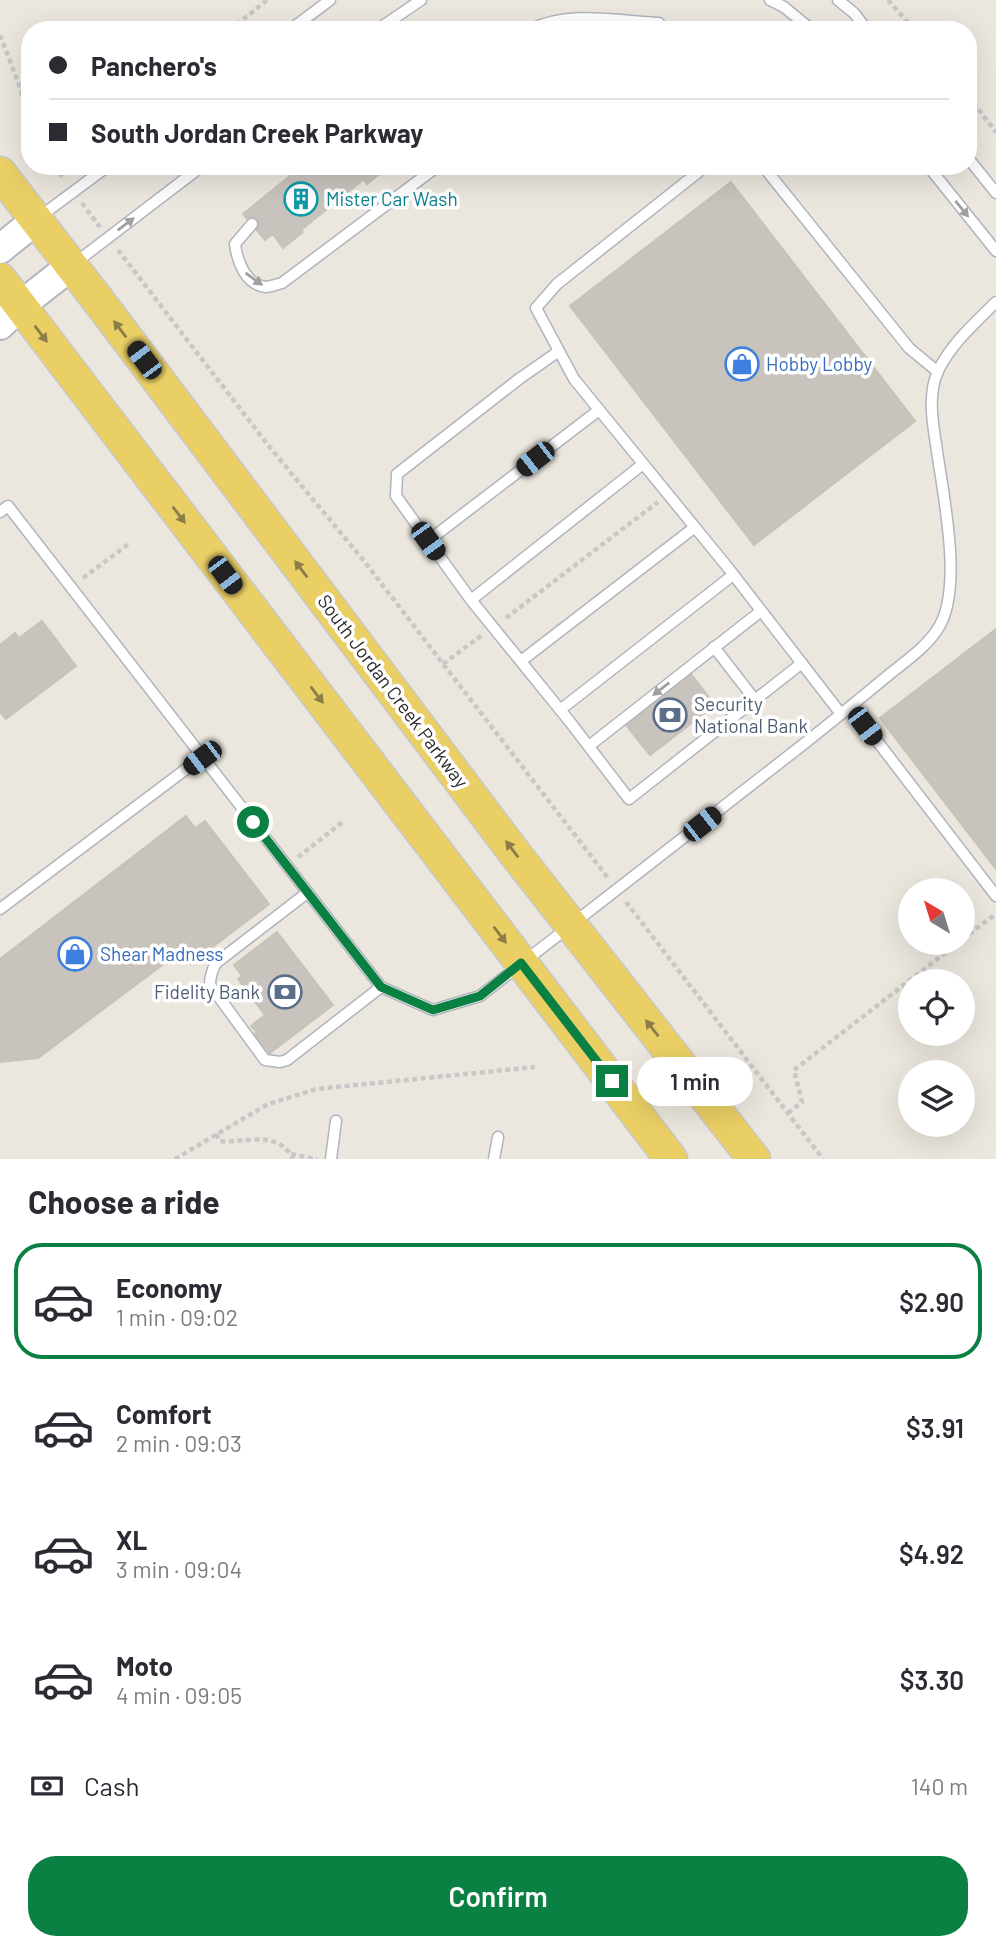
<!DOCTYPE html>
<meta charset="utf-8">
<style>
:root{--surface:#fff;--page:#f2f2f3;--text:#2b2b33;--muted:#7c7c81;--line:#e1e1e2;--accent:#0b8043}
body{margin:0;font-family:Barlow,sans-serif;background:var(--page);color:var(--text);height:100vh;display:flex;flex-direction:column;font-size:26px;white-space:nowrap}
*{box-sizing:border-box;margin:0}
p{font-size:23px;color:var(--muted)}
.icon{flex:none;width:38px;height:38px;fill:none;stroke:currentColor;stroke-width:2;stroke-linecap:round;stroke-linejoin:round}
.map{position:relative;height:1159px;overflow:hidden}
.drawer{display:flex;flex-direction:column;background:var(--surface);flex:1}
.drawer>*{flex:none}
.banner{position:absolute;left:21px;top:21px;width:956px;height:154px;border-radius:28px;box-shadow:0 7px 28px #0002;display:grid;align-content:center;height:154px;padding:0 28px;background:var(--surface)}
.needle{width:46px;rotate:322deg}
.controls{position:absolute;left:898px;top:878px;display:grid;gap:14px}
.controls a{display:grid;place-items:center;width:77px;height:77px;border-radius:50%;background:var(--surface);box-shadow:0 7px 28px #0002;font-size:35px}
.end{position:absolute;width:32px;height:32px;margin:-16px;border:9px solid #0b8043;background:#fff;box-shadow:0 0 0 4px #fff}
.from{border-radius:50%}
.bubble{position:absolute;height:49px;border-radius:24px;background:var(--surface);box-shadow:0 7px 28px #0002;font-size:23px;font-weight:600;line-height:49px;text-align:center}
.car{position:absolute;width:21px;height:42px;margin:-21px -10px;border-radius:9px;box-shadow:0 0 5px 2px #0007;background:linear-gradient(#222 24%,#8ab4d8 0 40%,#222 0 76%,#8ab4d8 0 86%,#222 0)}
.banner b{display:flex;align-items:center;gap:24px;height:66px;font-size:26px}
.banner b+b{border-top:2px solid var(--line)}
.banner i{width:18px;height:18px;background:var(--text)}
ul{padding:0;list-style:none}
li{display:flex;align-items:center;gap:21px;height:116px;margin:0 14px 10px;padding:0 14px;border:4px solid transparent;border-radius:28px}
li div{flex:1}
li b{display:block;font-size:26px}
li em{font-style:normal;font-weight:600}
li.on{border-color:var(--accent)}
li>.icon{width:63px;height:63px;stroke-width:1.5}
h2{padding:0 28px;font-size:32px;line-height:84px}
.pay{display:flex;align-items:center;gap:18px;height:77px;padding:0 28px;font-size:26px}
.pay p{margin-inline-start:auto}
.primary-button{display:flex;gap:14px;margin-top:auto;padding:14px 28px}
.primary-button a{flex:1;height:80px;border-radius:28px;background:var(--accent);color:#fff;font-size:28px;font-weight:600;line-height:80px;text-align:center}
.map>svg:first-child{display:block}
.building{fill:#c8c3bd;stroke:#c8c2b8;stroke-width:2}
.lines{fill:none;stroke-linecap:round;stroke-linejoin:round}
.lane-casing{stroke:#b1b4be;stroke-width:13}
.secondary-casing{stroke:#b1b4be;stroke-width:32}
.primary-casing{stroke:#c8c8c8;stroke-width:35}
.path{stroke:#c8c8c8;stroke-width:4.5;stroke-dasharray:5 3.5;stroke-linecap:butt}
.lane{stroke:#fff;stroke-width:10}
.secondary{stroke:#fff;stroke-width:28}
.primary{stroke:#eacf65;stroke-width:32}
.oneway{fill:#a0a0a0}
.oneway2{fill:#8a7d48}
.route{stroke:#0b8043;stroke-width:9}
.labels{text-anchor:middle;stroke-width:7;stroke-linejoin:round;paint-order:stroke}
.culture-label{font-size:19px;fill:#0d838f;stroke:#fff;text-anchor:start}
.shop-label{font-size:19px;fill:#366cbe;stroke:#fff;text-anchor:start}
.street-label{font-size:19px;fill:#2b2b2b;stroke:#fff}
.service-label{font-size:19px;fill:#4e5e75;stroke:#fff;text-anchor:start}
</style>
<div class="map">
<svg width="996" height="1159" viewBox="0 0 996 1159">
<rect width="100%" height="100%" fill="#ece7de"/>
<path class="building" d="M 302,166 L 386,166 L 387,168 L 367,184 L 364,179 L 301,230 L 303,232 L 283,248 L 273,234 L 265,240 L 243,214 Z
M 731,182 L 915,421 L 754,545 L 570,306 Z
M 42,621 L 76,666 L 6,719 L 0,712 L 0,645 L 15,633 L 19,638 Z
M 996,629 L 996,869 L 880,718 Z
M 691,674 L 715,705 L 650,755 L 626,725 Z
M 186,816 L 195,828 L 205,821 L 269,904 L 190,964 L 181,951 L 38,1058 L 0,1062 L 0,959 Z
M 277,932 L 333,1005 L 266,1056 L 251,1037 L 257,1032 L 251,1026 L 265,1015 L 238,979 L 242,976 L 234,965 Z"/>
<g class="lines">
<defs>
<path id="lane" d="M 770,0 L 784,7 L 812,30
M 838,0 L 854,13 L 867,30
M 290,30 L 330,0
M 377,30 L 421,0
M 530,30 C 567,10 618,21 659,23
M 968,158 L 996,193
M 706,166 L 557,284 L 536,308 L 574,379 L 729,569 L 841,714
M 763,166 L 909,348 L 938,372
M 928,166 L 996,251
M 38,218 L 108,166
M 252,224 L 235,244 C 237,260 245,285 266,287 C 270,287 278,284 282,283 L 438,166
M 75,263 L 202,166
M 559,351 L 519,379 L 397,474 L 396,496 L 471,600 L 570,722 L 629,799 L 802,663
M 0,512 L 8,506 L 381,987 L 433,1010 L 480,996 C 588,911 697,828 805,743 C 834,720 862,697 891,673 C 906,661 926,647 937,630 C 965,591 942,490 936,444 C 932,420 928,393 938,371 C 951,344 975,323 996,302
M 428,541 L 599,410
M 471,600 L 643,464
M 714,647 L 755,700
M 521,661 L 695,527
M 851,707 L 996,896
M 560,710 L 733,575
M 589,746 L 761,611
M 307,893 L 216,963 C 212,970 210,976 210,985 L 265,1060 L 280,1062 L 287,1060 L 381,987
M 0,909 L 202,757
M 331,1159 L 336,1121
M 494,1159 L 498,1137"/>
<path id="secondary" d="M 0,249 L 36,220
M 0,325 L 20,306 L 72,265"/>
<path id="primary" d="M 0,173 L 107,312 L 513,851 L 754,1159
M 0,279 L 671,1159"/>
</defs>
<use href="#lane" class="lane-casing"/>
<use href="#secondary" class="secondary-casing"/>
<use href="#primary" class="primary-casing"/>
<path class="path" d="M 888,0 L 915,30
M 230,30 L 267,0
M 0,35 L 18,82 L 30,121
M 968,96 L 996,132
M 54,166 L 64,179
M 82,203 L 100,227
M 118,250 L 268,445 L 364,561 L 608,878
M 83,578 L 130,543
M 506,618 L 658,502
M 443,664 L 482,635
M 298,857 L 344,821
M 626,902 L 823,1159
M 962,939 L 996,914
M 788,1113 L 802,1102 L 794,1070 L 958,943
M 216,1134 L 220,1141 C 247,1143 278,1129 293,1159
M 291,1154 L 317,1159
M 175,1159 L 268,1104 L 317,1089 L 535,1067"/>
<use href="#lane" class="lane"/>
<use href="#secondary" class="secondary"/>
<use href="#primary" class="primary"/>
</g>
<defs><path id="oneway-solid" d="M-6-.8H1V-3.2L6.5 0L1 3.2V.8H-6Z" transform="scale(1.75)"/></defs>
<g class="oneway">
<use href="#oneway-solid" transform="translate(962 209) rotate(51)"/>
<use href="#oneway-solid" transform="translate(126 224) rotate(-37)"/>
<use href="#oneway-solid" transform="translate(254 279) rotate(36)"/>
<use href="#oneway-solid" transform="translate(661 689) rotate(142)"/>
</g>
<g class="oneway2">
<use href="#oneway-solid" transform="translate(120 329) rotate(-127)"/>
<use href="#oneway-solid" transform="translate(41 334) rotate(53)"/>
<use href="#oneway-solid" transform="translate(179 515) rotate(53)"/>
<use href="#oneway-solid" transform="translate(301 569) rotate(-127)"/>
<use href="#oneway-solid" transform="translate(317 695) rotate(53)"/>
<use href="#oneway-solid" transform="translate(512 849) rotate(-127)"/>
<use href="#oneway-solid" transform="translate(500 935) rotate(53)"/>
<use href="#oneway-solid" transform="translate(652 1028) rotate(-128)"/>
</g>
<g class="lines">
<path class="route" d="M 253,822 L 381,987 L 433,1010 L 480,996 L 521,963 L 612,1081"/>
</g>
<defs>
<symbol id="building-ring" viewBox="-11 -11 22 22"><circle r="9.5" fill="#fff" stroke="#0f9aa8" stroke-width="1.5"/><path d="M-4-6H4V6H1V3H-1V6H-4ZM-2.5-4.3h1.7v1.8h-1.7ZM.8-4.3h1.7v1.8H.8ZM-2.5-1h1.7V.8h-1.7ZM.8-1h1.7V.8H.8Z" fill="#0f9aa8"/></symbol>
<symbol id="shop-ring" viewBox="-11 -11 22 22"><circle r="9.5" fill="#fff" stroke="#3f7fe0" stroke-width="1.5"/><path d="M-5-2.5h2.3a2.7 3.5 0 0 1 5.4 0H5L5.5 6h-11ZM-1.5-2.5h3a1.5 2.3 0 0 0-3 0Z" fill="#3f7fe0"/></symbol>
<symbol id="bank-ring" viewBox="-11 -11 22 22"><circle r="9.5" fill="#fff" stroke="#5c6f8a" stroke-width="1.5"/><path d="M-6-4H6V4H-6ZM0-2.3a2.3 2.3 0 1 0 0 4.6a2.3 2.3 0 1 0 0-4.6Z" fill="#5c6f8a"/></symbol>
</defs>
<g fill-rule="evenodd">
<use href="#building-ring" x="282" y="180" width="38" height="38"/>
<use href="#shop-ring" x="723" y="345" width="38" height="38"/>
<use href="#bank-ring" x="651" y="696" width="38" height="38"/>
<use href="#shop-ring" x="56" y="935" width="38" height="38"/>
<use href="#bank-ring" x="266" y="973" width="38" height="38"/>
</g>
<g class="labels">
<g class="culture-label">
<text x="326" y="206">Mister Car Wash</text>
</g>
<g class="shop-label">
<text x="766" y="371">Hobby Lobby</text>
<text x="100" y="961">Shear Madness</text>
</g>
<g class="street-label">
<text transform="translate(393 691) rotate(53)" y="7">South Jordan Creek Parkway</text>
</g>
<g class="service-label">
<text x="694" y="711">Security<tspan x="694" dy="22">National Bank</tspan></text>
<text x="260" y="999" text-anchor="end">Fidelity Bank</text>
</g>
</g>
</svg>
<div class="controls">
<a><svg class="needle" viewBox="-14 -14 28 28"><path d="M0-13l5 13h-10z" fill="#e53935"/><path d="M0 13l5-13h-10z" fill="#7c7c81"/></svg></a>
<a><svg class="icon" aria-label="locate" viewBox="0 0 24 24"><circle cx="12" cy="12" r="6"/><path d="M12 2v4M12 18v4M2 12h4M18 12h4"/></svg></a>
<a><svg class="icon" aria-label="layers" viewBox="0 0 24 24"><path d="M12 4l9 5-9 5-9-5zM3 14l9 5 9-5"/></svg></a>
</div>
<i class="end from" style="left:253px;top:822px"></i>
<i class="end" style="left:612px;top:1081px"></i>
<div class="bubble" style="left:637px;top:1057px;width:116px">1 min</div>
<i class="car" style="left:144px;top:360px;rotate:323deg"></i>
<i class="car" style="left:535px;top:459px;rotate:232deg"></i>
<i class="car" style="left:428px;top:541px;rotate:144deg"></i>
<i class="car" style="left:225px;top:575px;rotate:143deg"></i>
<i class="car" style="left:865px;top:726px;rotate:143deg"></i>
<i class="car" style="left:202px;top:758px;rotate:233deg"></i>
<i class="car" style="left:702px;top:824px;rotate:52deg"></i>
<div class="banner">
<b><i class="from"></i>Panchero's</b>
<b><i></i>South Jordan Creek Parkway</b>
</div>
</div>
<section class="drawer">
<h2>Choose a ride</h2>
<ul>
<li class="on"><svg class="icon" aria-label="car" viewBox="0 0 24 24"><path d="M5 17H2v-5l4-1 3-4h7l3 4 3 1v5h-3M9 17h6M6 11h13"/><circle cx="7" cy="17" r="2"/><circle cx="17" cy="17" r="2"/></svg><div><b>Economy</b><p>1 min · 09:02</p></div><em>$2.90</em></li>
<li><svg class="icon" aria-label="car" viewBox="0 0 24 24"><path d="M5 17H2v-5l4-1 3-4h7l3 4 3 1v5h-3M9 17h6M6 11h13"/><circle cx="7" cy="17" r="2"/><circle cx="17" cy="17" r="2"/></svg><div><b>Comfort</b><p>2 min · 09:03</p></div><em>$3.91</em></li>
<li><svg class="icon" aria-label="car" viewBox="0 0 24 24"><path d="M5 17H2v-5l4-1 3-4h7l3 4 3 1v5h-3M9 17h6M6 11h13"/><circle cx="7" cy="17" r="2"/><circle cx="17" cy="17" r="2"/></svg><div><b>XL</b><p>3 min · 09:04</p></div><em>$4.92</em></li>
<li><svg class="icon" aria-label="car" viewBox="0 0 24 24"><path d="M5 17H2v-5l4-1 3-4h7l3 4 3 1v5h-3M9 17h6M6 11h13"/><circle cx="7" cy="17" r="2"/><circle cx="17" cy="17" r="2"/></svg><div><b>Moto</b><p>4 min · 09:05</p></div><em>$3.30</em></li>
</ul>
<div class="pay"><svg class="icon" aria-label="cash" viewBox="0 0 24 24"><path d="M3 7h18v10H3z"/><circle cx="12" cy="12" r="2"/></svg>Cash<p>140 m</p></div>
<div class="primary-button"><a>Confirm</a></div>
</section>
